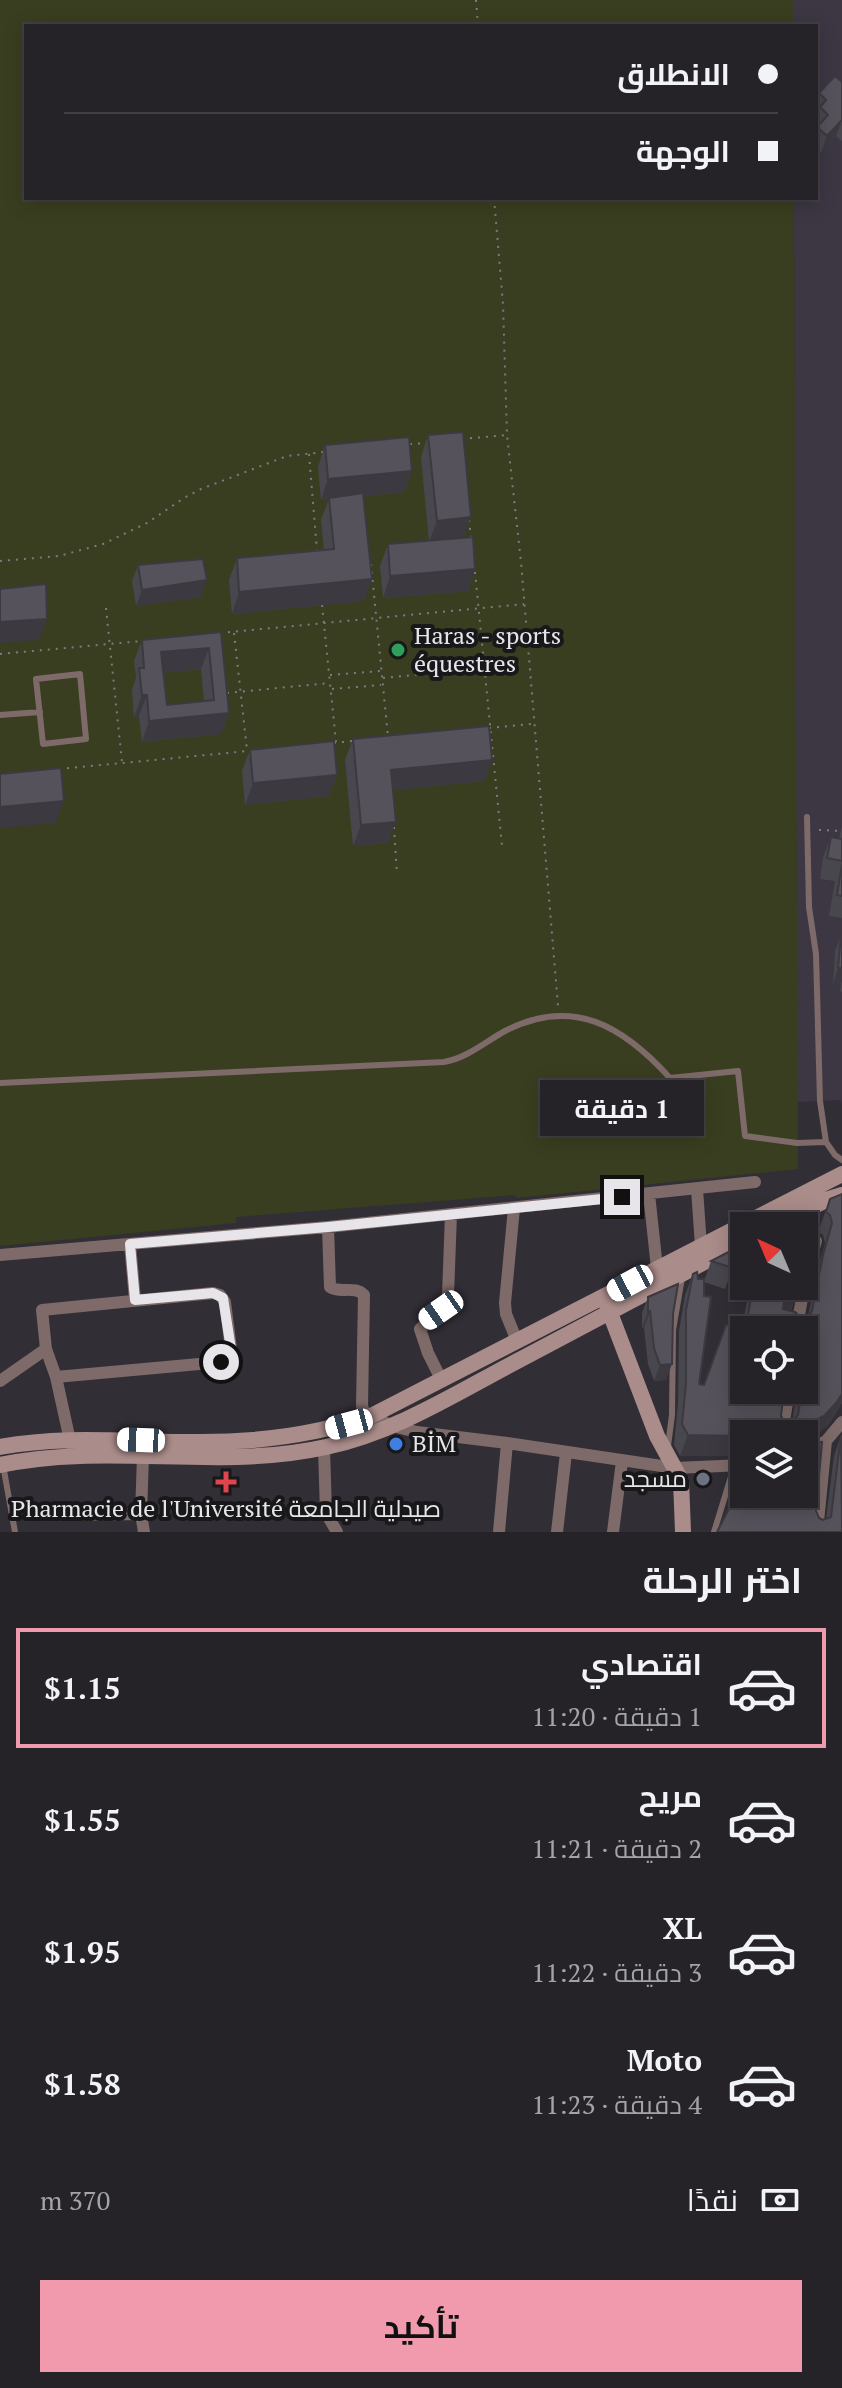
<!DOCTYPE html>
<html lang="ar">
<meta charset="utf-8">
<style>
:root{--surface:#252228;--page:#312f34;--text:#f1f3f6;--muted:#a3a4a8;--line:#423f45;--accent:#f29aad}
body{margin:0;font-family:"PT Serif",Cairo,serif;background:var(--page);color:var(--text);direction:rtl;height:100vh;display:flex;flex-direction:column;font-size:30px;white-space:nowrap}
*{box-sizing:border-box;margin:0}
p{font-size:26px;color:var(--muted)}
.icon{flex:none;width:44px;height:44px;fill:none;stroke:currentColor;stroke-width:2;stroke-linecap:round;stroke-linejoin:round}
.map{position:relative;height:1532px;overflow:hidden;direction:ltr}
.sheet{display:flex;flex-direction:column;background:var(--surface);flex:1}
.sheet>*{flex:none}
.top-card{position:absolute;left:24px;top:24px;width:794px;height:176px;border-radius:0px;box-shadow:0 4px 20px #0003,0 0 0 2px var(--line);direction:rtl;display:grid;align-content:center;height:176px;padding:0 40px;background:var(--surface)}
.needle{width:52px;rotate:316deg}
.fabs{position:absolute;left:730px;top:1212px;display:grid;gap:16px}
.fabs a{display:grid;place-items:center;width:88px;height:88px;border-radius:0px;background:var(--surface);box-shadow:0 4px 20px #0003,0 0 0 2px var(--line);font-size:40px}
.end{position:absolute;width:36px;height:36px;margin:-18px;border:10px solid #e7e5ea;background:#111;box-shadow:0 0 0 4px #111}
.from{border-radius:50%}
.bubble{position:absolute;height:56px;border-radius:0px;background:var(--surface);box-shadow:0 4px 20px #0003,0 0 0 2px var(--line);font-size:26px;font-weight:700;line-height:56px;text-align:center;direction:rtl}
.car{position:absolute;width:24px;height:48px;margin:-24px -12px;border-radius:10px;box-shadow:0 0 6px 2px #0007;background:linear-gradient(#fff 24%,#345 0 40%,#fff 0 76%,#345 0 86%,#fff 0)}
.top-card b{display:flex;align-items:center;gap:28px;height:76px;font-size:30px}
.top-card b+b{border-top:2px solid var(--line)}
.top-card i{width:20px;height:20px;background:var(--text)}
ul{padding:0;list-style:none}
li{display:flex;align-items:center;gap:24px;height:120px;margin:0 16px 12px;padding:0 24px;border:4px solid transparent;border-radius:0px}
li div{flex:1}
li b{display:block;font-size:30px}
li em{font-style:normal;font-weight:700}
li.current{border-color:var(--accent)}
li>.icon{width:72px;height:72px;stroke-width:1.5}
h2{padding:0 40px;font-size:36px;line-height:96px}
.pay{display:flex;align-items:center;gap:20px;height:88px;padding:0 40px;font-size:30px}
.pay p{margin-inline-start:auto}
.button{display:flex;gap:16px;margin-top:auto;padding:16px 40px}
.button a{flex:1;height:92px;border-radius:0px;background:var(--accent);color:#111;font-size:32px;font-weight:700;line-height:92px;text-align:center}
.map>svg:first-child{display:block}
.built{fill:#3c3743}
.green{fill:#3a3e20}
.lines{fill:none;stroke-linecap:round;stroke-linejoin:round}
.path{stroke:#7d7a81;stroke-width:2;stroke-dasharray:2 6;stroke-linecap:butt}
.lane{stroke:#7e6b69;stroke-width:6}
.street{stroke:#7e6b69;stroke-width:12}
.secondary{stroke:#aa8c8a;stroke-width:16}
.wall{fill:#49474e;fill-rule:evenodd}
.shaded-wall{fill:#3c3940}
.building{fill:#55525b;stroke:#3c3940;stroke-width:2;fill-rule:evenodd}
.route{stroke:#e7e5ea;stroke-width:10}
.leisure-dot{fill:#2e9e5b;stroke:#18171a;stroke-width:3}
.shop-dot{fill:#3f7fe0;stroke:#18171a;stroke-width:3}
.worship-dot{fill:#6b7280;stroke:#18171a;stroke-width:3}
.health-dot{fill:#e0444e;stroke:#18171a;stroke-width:3}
.labels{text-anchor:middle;stroke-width:8;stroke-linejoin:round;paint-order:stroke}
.poi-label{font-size:24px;fill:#e7e5ea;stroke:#18171a;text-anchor:start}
</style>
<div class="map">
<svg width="842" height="1532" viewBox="0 0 842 1532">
<rect width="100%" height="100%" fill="#312e35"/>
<path class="built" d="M 793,0 L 842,0 L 842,1105 L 841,1100 L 797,1102 L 794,198 L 816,198 L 816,26 L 793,26 Z"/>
<path class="green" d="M 0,0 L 793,0 L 793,26 L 26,26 L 26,198 L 794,198 L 798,1169 L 516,1198 L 515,1195 L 236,1217 L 236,1223 L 0,1246 Z"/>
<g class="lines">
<path class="path" d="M 476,0 L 478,26
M 494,198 L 503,304 L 507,435 L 521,562 L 558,1006
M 462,439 L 507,435
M 410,444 L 427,443
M 309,454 L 317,551
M 469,520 L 471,538
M 0,561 L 59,556 L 103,544 L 147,523 L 184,498 L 201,489 L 287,456 L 324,452
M 371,564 L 388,737
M 475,572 L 502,846
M 322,605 L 336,742
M 106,608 L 122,762
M 220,633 L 524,604
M 234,633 L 247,750
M 0,654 L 142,641
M 330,675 L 380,671
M 383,678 L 484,668
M 332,689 L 381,685
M 227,693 L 329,683
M 489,728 L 531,724
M 334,743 L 352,741
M 59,769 L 248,751
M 394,827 L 397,874
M 819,830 L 842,831"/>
<path class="lane" d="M 80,674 L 86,739 L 43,744 L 36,679 Z
M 0,715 L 40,712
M 807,817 L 809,907 L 816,954 L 820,1101 L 826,1142 L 835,1155 L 842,1160
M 0,1083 L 444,1062 C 467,1058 485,1042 505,1031 C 573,996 623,1026 670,1078 L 738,1071 L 745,1136 L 797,1143 L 826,1142
M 668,1446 L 672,1415 L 673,1330 L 682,1278
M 3,1465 L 15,1532
M 714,1532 L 734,1467"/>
<path class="street" d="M 697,1189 L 701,1246
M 649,1194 L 657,1268
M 514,1208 L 505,1303 L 506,1314 L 517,1341
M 328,1227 L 330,1287 C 340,1294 355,1285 364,1295 L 362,1406 L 364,1412 L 371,1416 L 392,1426 L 417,1432 L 507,1443 L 675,1468 L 744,1465
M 130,1244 L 135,1300
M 0,1255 L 328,1227 L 755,1182
M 796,1330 L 807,1273 L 816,1241
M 56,1377 L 221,1362 L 228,1357 L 231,1349 L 225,1302 L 220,1295 L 213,1293 L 42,1310 L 46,1349 L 56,1377 L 71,1445
M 0,1381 L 46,1349
M 442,1381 L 428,1353 L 420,1329 L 441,1310 L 448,1296 L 451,1214
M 782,1434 L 789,1390
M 324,1448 L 326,1513 L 337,1532
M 804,1453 L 826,1441 L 842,1422
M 143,1456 L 141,1514 L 144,1532
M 61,1515 L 141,1514
M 499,1532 L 507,1443
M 557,1532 L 566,1453
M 613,1532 L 622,1461
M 817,1532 L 826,1441"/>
<path class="secondary" d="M 773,1226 L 826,1200 L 842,1195
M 607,1305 L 657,1436 L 681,1480 L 683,1532
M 0,1447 C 65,1435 124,1442 190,1442 C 252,1443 312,1436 371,1416 L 842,1174
M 0,1465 C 108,1442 218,1471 326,1447 C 392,1433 450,1397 508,1366 C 587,1324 665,1283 744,1241"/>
</g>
<path class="wall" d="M 842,82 L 842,141 L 836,136 L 821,153 L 816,148 L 816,130 L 817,127 L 816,125 L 817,113 L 816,112 L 816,102 L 819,93 Z
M 428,435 L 475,569 L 468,591 L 383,598 L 380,566 L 388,544 L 429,541 L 421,457 Z
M 325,445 L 412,471 L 404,492 L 363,496 L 364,601 L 232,614 L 229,580 L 237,558 L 324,550 L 321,520 L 329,499 L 321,500 L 318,467 Z
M 138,565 L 201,597 L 136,606 L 132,581 Z
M 221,632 L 229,713 L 221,734 L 142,742 L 139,716 L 134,717 L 132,689 L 136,678 L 134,661 L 142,640 ZM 201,669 L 204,701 L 167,705 L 163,673 Z
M 353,739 L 492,760 L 484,781 L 393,790 L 388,843 L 353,846 L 345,760 Z
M 250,750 L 337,775 L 329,796 L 245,805 L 242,771 Z
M 842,826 L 842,918 L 829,916 L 835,881 L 820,879 L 823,857 L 831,837 L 839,838 Z
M 841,935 L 842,935 L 842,992 L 840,991 L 841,985 L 833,984 L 835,951 Z
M 842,1194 L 842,1403 L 829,1424 L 816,1436 L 744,1434 L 744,1456 L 680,1456 L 674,1445 L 678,1404 L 679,1331 L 685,1295 L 693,1274 L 698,1279 L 704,1282 L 711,1261 L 744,1244 L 744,1279 L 727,1283 L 725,1289 L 704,1282 L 699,1384 L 704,1385 L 742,1327 L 750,1286 L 799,1286 L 791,1311 L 801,1318 L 808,1317 L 816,1275 L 825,1243 L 823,1235 L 818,1232 L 830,1199 ZM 744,1330 L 804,1330 L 804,1390 L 797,1390 L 792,1422 L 784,1421 L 781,1416 L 734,1375 L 741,1348 L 744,1349 Z
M 648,1297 L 673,1314 L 666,1380 L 654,1381 L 648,1364 L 644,1328 L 642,1328 L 642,1313 Z
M 841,1435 L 842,1532 L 727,1513 L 744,1458 L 744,1494 L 816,1511 L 819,1518 L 823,1520 L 826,1519 L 834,1456 Z"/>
<path class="shaded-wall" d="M 842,120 L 836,136 L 821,153 L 827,136 Z
M 412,471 L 404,492 L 321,500 L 328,479 Z
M 471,517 L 463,539 L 429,542 L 437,521 Z
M 475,569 L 468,591 L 383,598 L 390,576 Z
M 372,579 L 364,601 L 232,614 L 239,592 Z
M 207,580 L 201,597 L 136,606 L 142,590 Z
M 47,619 L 39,640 L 0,643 L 0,622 Z
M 209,648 L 201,669 L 153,674 L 161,652 Z
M 142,695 L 147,695 L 139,716 L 134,717 Z
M 229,713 L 221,734 L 142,742 L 149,721 Z
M 492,760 L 484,781 L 384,791 L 391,770 Z
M 337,775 L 329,796 L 245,805 L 253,783 Z
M 64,801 L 56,823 L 0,828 L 0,807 Z
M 396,822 L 388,843 L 353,846 L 361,825 Z
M 838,968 L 842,968 L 842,981 L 841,985 L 833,984 Z
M 744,1260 L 744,1279 L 727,1283 L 734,1262 Z
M 786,1290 L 798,1291 L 790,1312 L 778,1310 Z
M 650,1311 L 644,1328 L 642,1328 L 648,1312 Z
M 672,1364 L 666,1380 L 654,1381 L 660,1365 Z
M 842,1394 L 842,1403 L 829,1424 L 816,1436 L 804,1442 L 804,1434 L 765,1434 L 797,1429 Z
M 688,1435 L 744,1436 L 744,1456 L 680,1456 Z"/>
<path class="building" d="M 835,76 L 842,82 L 842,120 L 827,136 L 817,127 L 828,115 L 820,107 L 826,100 L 819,93 Z
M 463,432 L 471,517 L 437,521 L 428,435 Z
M 409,437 L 412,471 L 328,479 L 325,445 Z
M 363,493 L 372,579 L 239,592 L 237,558 L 334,549 L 329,498 Z
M 473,537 L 475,569 L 390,576 L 388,544 Z
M 203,559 L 207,580 L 142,590 L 138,565 Z
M 46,584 L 47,619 L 0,622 L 0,589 Z
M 221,632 L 229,713 L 149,721 L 147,695 L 142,695 L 139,668 L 144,668 L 142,640 ZM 209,648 L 214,700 L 167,705 L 161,652 Z
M 489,726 L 492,760 L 391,770 L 396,822 L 361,825 L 353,739 Z
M 334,741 L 337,775 L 253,783 L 250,750 Z
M 61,768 L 64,801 L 0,807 L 0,774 Z
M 831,837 L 842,839 L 842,861 L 827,858 Z
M 842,864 L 842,896 L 837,895 Z
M 841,935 L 842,935 L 842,968 L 838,968 Z
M 842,1194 L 842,1394 L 836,1403 L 824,1416 L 797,1429 L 765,1434 L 744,1434 L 744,1436 L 688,1435 L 682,1424 L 686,1384 L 686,1310 L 693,1274 L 697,1272 L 698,1279 L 704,1279 L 704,1296 L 711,1297 L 699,1384 L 704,1385 L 726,1325 L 746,1327 L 753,1286 L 799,1286 L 798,1291 L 786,1290 L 783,1309 L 795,1312 L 801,1318 L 807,1318 L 812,1311 L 823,1255 L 832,1223 L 830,1215 L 826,1212 L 830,1199 ZM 746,1327 L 759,1330 L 804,1330 L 804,1366 L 805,1367 L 804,1390 L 802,1390 L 798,1415 L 792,1422 L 784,1421 L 781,1416 L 784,1390 L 744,1390 L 744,1377 L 734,1375 L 744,1335 L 744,1330 Z
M 791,1223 L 813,1225 L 804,1264 L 804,1226 L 780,1226 Z
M 744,1244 L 744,1260 L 734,1262 L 733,1268 L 711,1261 Z
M 678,1284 L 673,1314 L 672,1364 L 660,1365 L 654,1348 L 650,1311 L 648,1312 L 648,1297 Z
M 841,1435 L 842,1532 L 717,1532 L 730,1507 L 744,1459 L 744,1494 L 804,1494 L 804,1444 L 822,1442 L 816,1511 L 819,1518 L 823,1520 L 831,1517 Z"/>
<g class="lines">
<path class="route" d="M 221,1362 L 228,1357 L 231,1349 L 223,1298 L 213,1293 L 135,1300 L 130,1244 L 328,1227 L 622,1197"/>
</g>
<circle class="leisure-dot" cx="398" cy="650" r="8"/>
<circle class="shop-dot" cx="396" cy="1444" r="8"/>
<circle class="worship-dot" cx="703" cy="1479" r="8"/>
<path class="health-dot" d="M222 1470h8v8h8v8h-8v8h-8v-8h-8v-8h8z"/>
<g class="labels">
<g class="poi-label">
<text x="414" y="644">Haras - sports<tspan x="414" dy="28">équestres</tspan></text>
<text x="412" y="1452">BİM</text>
<text x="687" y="1487" text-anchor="end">مسجد</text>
<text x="226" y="1517" text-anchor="middle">Pharmacie de l'Université صيدلية الجامعة</text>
</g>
</g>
</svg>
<div class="fabs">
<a><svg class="needle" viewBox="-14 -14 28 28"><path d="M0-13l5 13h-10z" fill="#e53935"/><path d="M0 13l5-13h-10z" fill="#a3a4a8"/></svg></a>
<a><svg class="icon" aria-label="locate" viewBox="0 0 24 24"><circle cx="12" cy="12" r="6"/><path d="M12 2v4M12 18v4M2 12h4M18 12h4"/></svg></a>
<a><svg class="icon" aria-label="layers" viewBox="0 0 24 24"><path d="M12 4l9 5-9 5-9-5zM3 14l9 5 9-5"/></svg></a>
</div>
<i class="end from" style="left:221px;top:1362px"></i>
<i class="end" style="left:622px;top:1197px"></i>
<div class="bubble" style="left:540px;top:1080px;width:164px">1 دقيقة</div>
<i class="car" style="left:630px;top:1283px;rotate:242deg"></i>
<i class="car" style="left:441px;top:1310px;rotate:235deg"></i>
<i class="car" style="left:349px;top:1424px;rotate:255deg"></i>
<i class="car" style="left:141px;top:1440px;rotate:272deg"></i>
<div class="top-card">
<b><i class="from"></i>الانطلاق</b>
<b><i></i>الوجهة</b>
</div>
</div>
<section class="sheet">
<h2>اختر الرحلة</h2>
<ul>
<li class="current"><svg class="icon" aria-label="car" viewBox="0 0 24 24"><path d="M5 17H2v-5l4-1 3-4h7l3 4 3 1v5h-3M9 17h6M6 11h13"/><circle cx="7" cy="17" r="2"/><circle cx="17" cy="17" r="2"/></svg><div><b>اقتصادي</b><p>1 دقيقة · 11:20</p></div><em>$1.15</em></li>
<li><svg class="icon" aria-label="car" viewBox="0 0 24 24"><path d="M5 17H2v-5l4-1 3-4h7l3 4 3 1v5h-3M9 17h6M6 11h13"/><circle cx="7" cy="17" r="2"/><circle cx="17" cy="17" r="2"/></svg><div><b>مريح</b><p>2 دقيقة · 11:21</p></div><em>$1.55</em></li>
<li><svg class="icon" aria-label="car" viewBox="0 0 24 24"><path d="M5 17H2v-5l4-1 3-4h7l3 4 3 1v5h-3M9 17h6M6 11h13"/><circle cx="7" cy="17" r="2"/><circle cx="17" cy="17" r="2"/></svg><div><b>XL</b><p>3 دقيقة · 11:22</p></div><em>$1.95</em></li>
<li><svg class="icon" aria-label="car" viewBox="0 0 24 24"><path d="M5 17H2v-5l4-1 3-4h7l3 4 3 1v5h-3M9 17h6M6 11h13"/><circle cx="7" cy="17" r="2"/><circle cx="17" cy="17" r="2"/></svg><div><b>Moto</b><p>4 دقيقة · 11:23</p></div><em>$1.58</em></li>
</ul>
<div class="pay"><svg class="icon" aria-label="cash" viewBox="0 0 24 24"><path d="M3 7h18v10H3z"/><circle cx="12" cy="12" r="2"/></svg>نقدًا<p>370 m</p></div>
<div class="button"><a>تأكيد</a></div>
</section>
